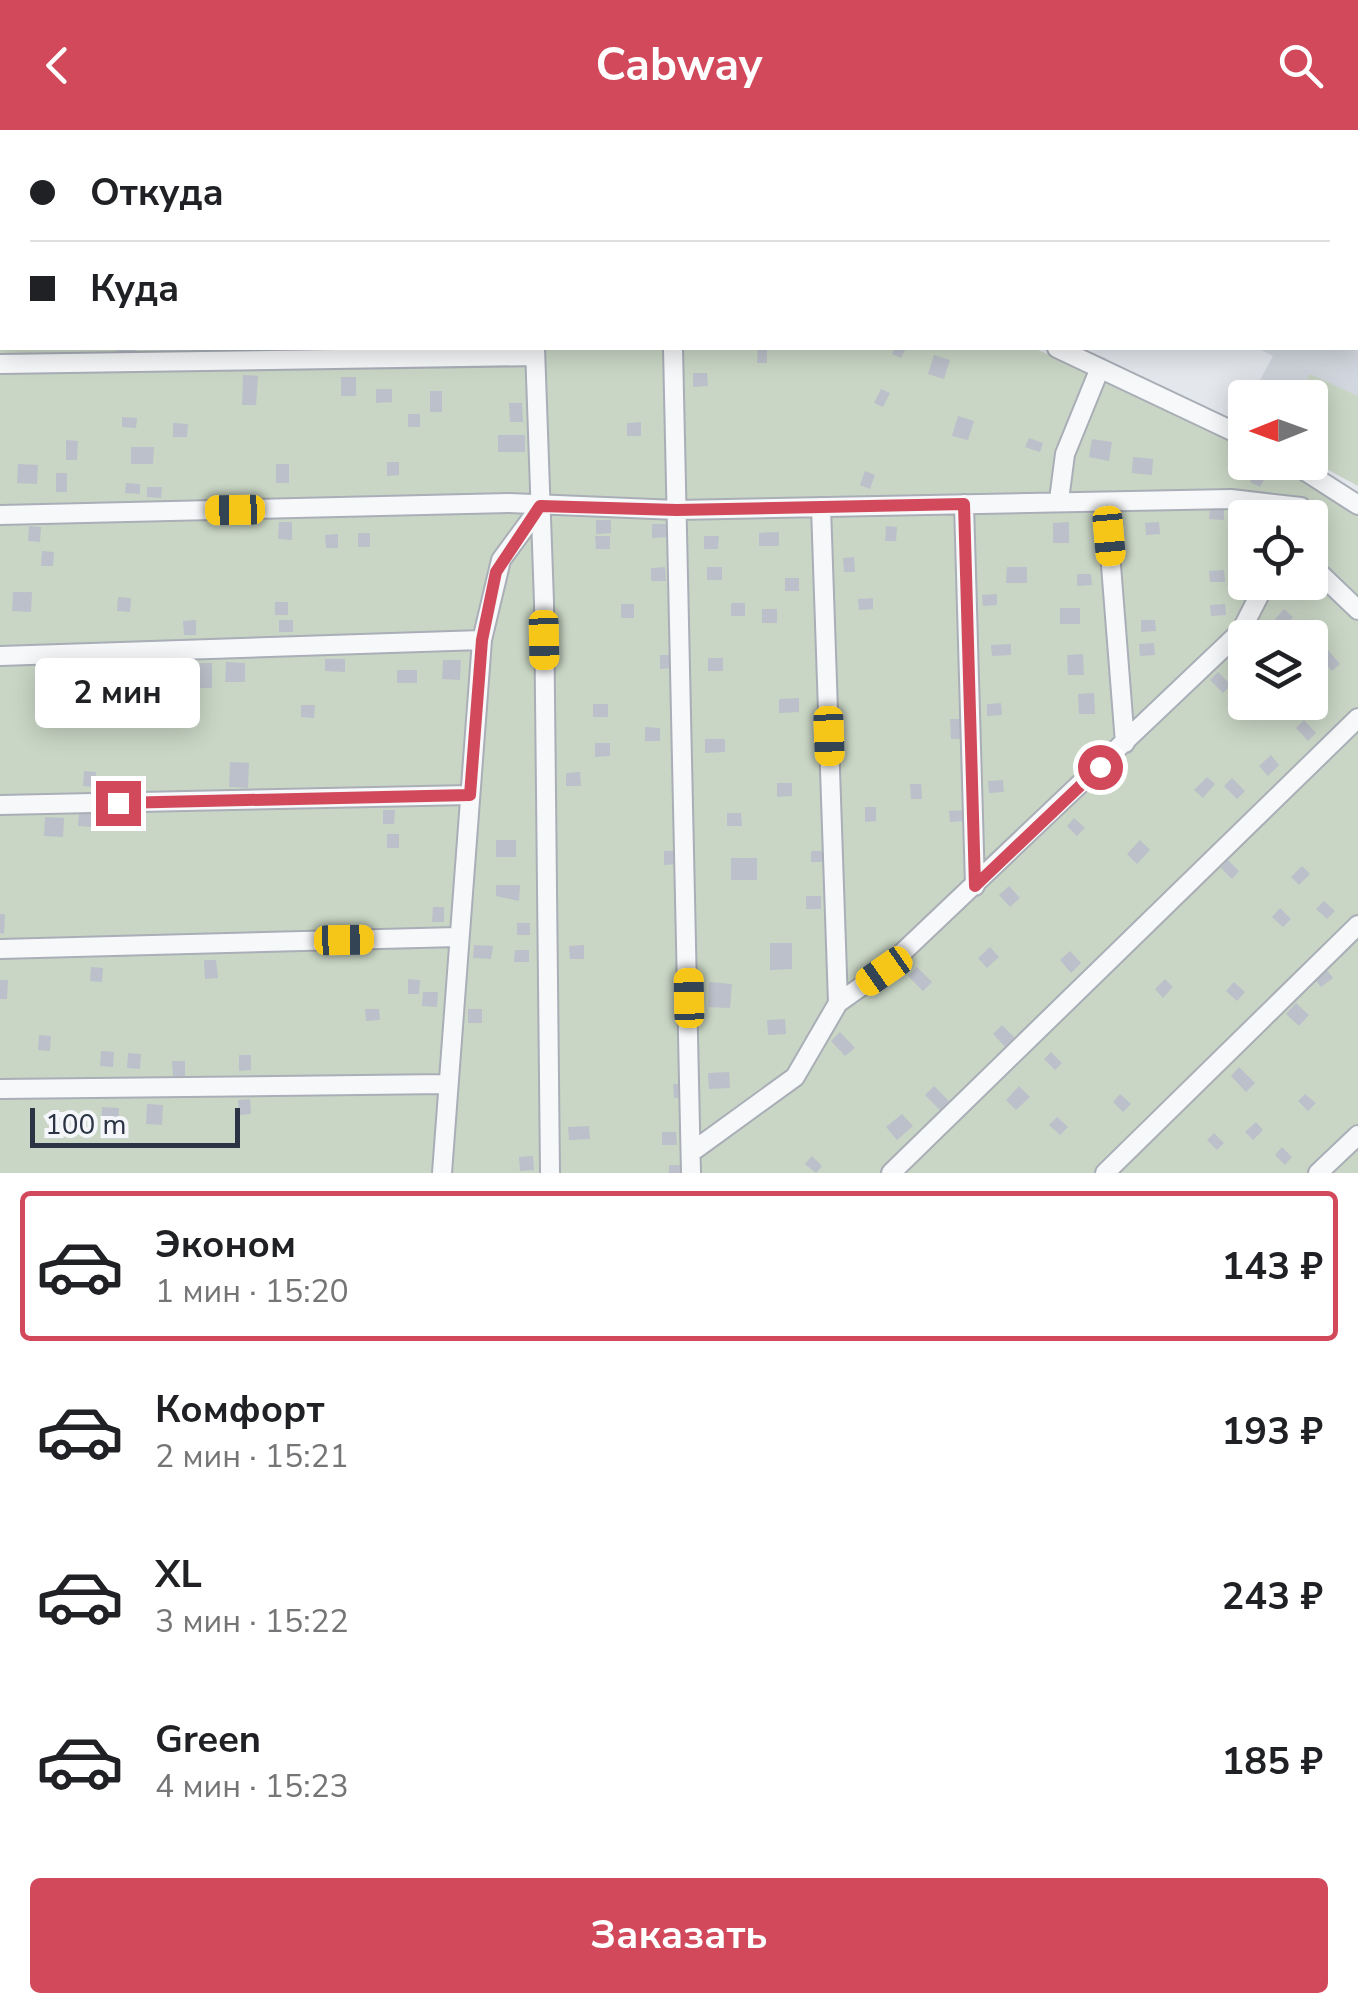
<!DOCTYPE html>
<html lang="ru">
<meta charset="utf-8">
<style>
:root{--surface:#fff;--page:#f6f6f6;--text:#202124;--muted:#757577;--line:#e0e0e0;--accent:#d1495b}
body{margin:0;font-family:"Nunito Sans",sans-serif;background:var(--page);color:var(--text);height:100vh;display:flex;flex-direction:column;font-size:38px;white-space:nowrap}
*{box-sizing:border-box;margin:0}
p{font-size:32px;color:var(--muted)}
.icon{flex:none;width:55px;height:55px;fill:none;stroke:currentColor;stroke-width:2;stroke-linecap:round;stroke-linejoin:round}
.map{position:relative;height:1043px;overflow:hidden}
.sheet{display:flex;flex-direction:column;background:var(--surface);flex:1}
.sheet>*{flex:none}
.banner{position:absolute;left:0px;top:0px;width:1360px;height:220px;box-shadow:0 5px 25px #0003;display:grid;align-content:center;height:220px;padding:0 30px;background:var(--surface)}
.needle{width:65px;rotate:269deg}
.tools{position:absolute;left:1228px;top:250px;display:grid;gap:20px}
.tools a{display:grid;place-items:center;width:100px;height:100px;border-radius:10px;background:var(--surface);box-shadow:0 5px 25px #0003;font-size:50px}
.scale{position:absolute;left:30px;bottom:25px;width:210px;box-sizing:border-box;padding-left:10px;border:5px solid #2b3445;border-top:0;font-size:28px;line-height:35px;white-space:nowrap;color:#2b3445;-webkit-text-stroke:8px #f4f6f9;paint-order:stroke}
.end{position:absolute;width:45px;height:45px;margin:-22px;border:12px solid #d1495b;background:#fff;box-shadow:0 0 0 5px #fff}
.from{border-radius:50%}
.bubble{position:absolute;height:70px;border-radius:10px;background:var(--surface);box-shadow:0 5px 25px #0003;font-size:32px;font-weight:700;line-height:70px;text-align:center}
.car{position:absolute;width:30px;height:60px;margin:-30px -15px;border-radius:12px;box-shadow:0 0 8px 2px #0007;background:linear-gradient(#f5c518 24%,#345 0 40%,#f5c518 0 76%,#345 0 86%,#f5c518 0)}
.banner b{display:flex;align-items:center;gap:35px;height:95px;font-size:38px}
.banner b+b{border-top:2px solid var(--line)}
.banner i{width:25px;height:25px;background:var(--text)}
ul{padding:18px 0 0;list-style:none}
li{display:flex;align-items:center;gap:30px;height:150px;margin:0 20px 15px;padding:0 10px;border:5px solid transparent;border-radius:10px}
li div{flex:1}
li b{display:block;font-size:38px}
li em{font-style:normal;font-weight:700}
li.active{border-color:var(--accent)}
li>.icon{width:90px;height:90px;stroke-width:1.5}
.button{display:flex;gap:20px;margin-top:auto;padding:20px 30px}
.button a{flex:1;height:115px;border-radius:10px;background:var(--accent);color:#fff;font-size:40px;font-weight:700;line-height:115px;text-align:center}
header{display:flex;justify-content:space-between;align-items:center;height:130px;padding:0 30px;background:var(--accent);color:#fff;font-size:45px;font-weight:700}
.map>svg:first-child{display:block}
.built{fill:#d2d6de}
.green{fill:#c9d6c5;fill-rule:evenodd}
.building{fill:#bbc0ca}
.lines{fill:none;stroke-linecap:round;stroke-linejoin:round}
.minor-casing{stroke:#a9aeb7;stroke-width:22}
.minor{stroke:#f7f8fa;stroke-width:18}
.route{stroke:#d1495b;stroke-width:12}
</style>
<header><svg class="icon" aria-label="back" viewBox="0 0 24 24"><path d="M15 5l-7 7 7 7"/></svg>Cabway<svg class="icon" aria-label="search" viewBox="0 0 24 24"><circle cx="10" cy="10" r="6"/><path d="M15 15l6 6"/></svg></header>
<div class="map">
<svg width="1358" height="1043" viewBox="0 0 1358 1043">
<rect width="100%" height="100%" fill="#e4e7ec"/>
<path class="built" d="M 643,0 L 1358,0 L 1358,266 L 1310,245 L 1297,267 L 1251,267 L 1273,226 L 1257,218 L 1358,218 L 1358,2 Z"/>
<path class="green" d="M 0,0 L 573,2 L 2,2 L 2,218 L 1034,218 L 1245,316 L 1245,332 L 1275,333 L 1358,386 L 1358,1043 L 0,1043 ZM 1245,388 L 1310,388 L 1310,452 L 1245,452 ZM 1245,508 L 1310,508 L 1310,572 L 1245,572 Z
M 1310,244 L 1358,266 L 1358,356 L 1310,330 L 1310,268 L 1297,267 Z"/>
<path class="building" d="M 117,218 L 136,218 L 135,224 L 116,223 Z
M 758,218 L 767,218 L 767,233 L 757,233 Z
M 895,218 L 906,218 L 901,228 L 892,224 Z
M 934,225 L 950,230 L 944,249 L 928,244 Z
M 693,243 L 707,243 L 708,256 L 693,257 Z
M 243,245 L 258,246 L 256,275 L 242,275 Z
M 341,247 L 356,247 L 356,266 L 341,266 Z
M 376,259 L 392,259 L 392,272 L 376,273 Z
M 881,259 L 890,263 L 883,277 L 874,273 Z
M 430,261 L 442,261 L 442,282 L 430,282 Z
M 509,273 L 522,273 L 523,292 L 510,292 Z
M 408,284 L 420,284 L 420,297 L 408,297 Z
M 958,286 L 974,291 L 968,310 L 952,306 Z
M 122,287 L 137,288 L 136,298 L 122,297 Z
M 641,292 L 641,306 L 627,306 L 627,293 Z
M 173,293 L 188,294 L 187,307 L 173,307 Z
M 498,305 L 525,305 L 525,322 L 498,322 Z
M 1029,308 L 1043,313 L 1040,322 L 1025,317 Z
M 1092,309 L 1112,312 L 1109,331 L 1089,327 Z
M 66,310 L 78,311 L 77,330 L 66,330 Z
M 131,317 L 154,317 L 153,334 L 131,334 Z
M 1133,327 L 1153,329 L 1152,345 L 1132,343 Z
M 387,332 L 399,332 L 399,345 L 387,346 Z
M 18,334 L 38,335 L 37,354 L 17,353 Z
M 276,334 L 289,334 L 289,353 L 276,353 Z
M 1257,339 L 1267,344 L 1260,357 L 1250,352 Z
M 865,341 L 875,345 L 870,359 L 860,355 Z
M 56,343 L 67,343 L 67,362 L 56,362 Z
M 126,353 L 140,354 L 140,364 L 125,363 Z
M 147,357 L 162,357 L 161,368 L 147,367 Z
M 1210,378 L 1224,378 L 1224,390 L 1209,389 Z
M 596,390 L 611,390 L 611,403 L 596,404 Z
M 279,392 L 292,392 L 292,410 L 278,409 Z
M 1069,392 L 1069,413 L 1053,413 L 1053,393 Z
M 1159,392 L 1160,404 L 1146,405 L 1145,393 Z
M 652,394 L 667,394 L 667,407 L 652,408 Z
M 29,396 L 41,397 L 40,412 L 28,411 Z
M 886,396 L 897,397 L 896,411 L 885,411 Z
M 779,402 L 779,416 L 759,416 L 759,403 Z
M 358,403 L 370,403 L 370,417 L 358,417 Z
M 338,404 L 338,418 L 326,418 L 325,405 Z
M 595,406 L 610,406 L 610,419 L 596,419 Z
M 704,406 L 719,406 L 718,419 L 704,419 Z
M 42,421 L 54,422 L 53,436 L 41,436 Z
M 854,427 L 855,442 L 844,442 L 843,428 Z
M 665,437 L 666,451 L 651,451 L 651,438 Z
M 707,437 L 722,437 L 722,450 L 707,450 Z
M 1007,437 L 1027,437 L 1027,453 L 1006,453 Z
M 1224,440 L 1225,452 L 1210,452 L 1209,441 Z
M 1077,444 L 1091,444 L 1092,455 L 1077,456 Z
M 785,448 L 799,448 L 799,461 L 785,461 Z
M 13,462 L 32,462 L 31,482 L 12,481 Z
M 997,464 L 997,475 L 983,476 L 982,465 Z
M 118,467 L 131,468 L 130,482 L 117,481 Z
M 873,468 L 873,479 L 859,480 L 858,469 Z
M 275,472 L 288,472 L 288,485 L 275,485 Z
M 731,473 L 745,473 L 745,486 L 731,486 Z
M 621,474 L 634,474 L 634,488 L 621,488 Z
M 1225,474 L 1226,485 L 1211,486 L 1210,475 Z
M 1060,478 L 1080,478 L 1080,494 L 1060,494 Z
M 762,479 L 777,479 L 777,493 L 762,493 Z
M 1284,479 L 1293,487 L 1279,503 L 1270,495 Z
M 196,490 L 196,505 L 184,505 L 183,491 Z
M 279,490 L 293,490 L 293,502 L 279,502 Z
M 1141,490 L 1155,490 L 1156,501 L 1141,502 Z
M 1154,513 L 1155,525 L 1140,526 L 1139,514 Z
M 1011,514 L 1011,525 L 992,526 L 991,515 Z
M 1328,520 L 1340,534 L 1332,541 L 1320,528 Z
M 1240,523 L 1245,528 L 1245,544 L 1232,530 Z
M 1083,524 L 1084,545 L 1068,545 L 1067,525 Z
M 660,525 L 674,525 L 674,538 L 660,539 Z
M 708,528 L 723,528 L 723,541 L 708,541 Z
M 325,529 L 345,529 L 345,542 L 325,541 Z
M 443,530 L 461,530 L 460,550 L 442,549 Z
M 136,531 L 147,532 L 146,560 L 134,559 Z
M 226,532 L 245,533 L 245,552 L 225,552 Z
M 194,533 L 212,533 L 212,558 L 194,558 Z
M 397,540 L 417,540 L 417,553 L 397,553 Z
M 1218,542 L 1231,555 L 1223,563 L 1210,550 Z
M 52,559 L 73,561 L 71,576 L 51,575 Z
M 1094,563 L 1095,584 L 1079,584 L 1078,564 Z
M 799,568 L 799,582 L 779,583 L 779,569 Z
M 1001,573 L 1002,585 L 987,586 L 987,574 Z
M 593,574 L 608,574 L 608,587 L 593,587 Z
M 301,575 L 315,575 L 314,588 L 301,587 Z
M 950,589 L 966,589 L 967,609 L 951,609 Z
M 1304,590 L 1316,603 L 1308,611 L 1296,598 Z
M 645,597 L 660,598 L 660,611 L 645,611 Z
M 705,609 L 725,609 L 725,622 L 705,623 Z
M 595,613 L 610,613 L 610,626 L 595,627 Z
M 1271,625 L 1279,635 L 1268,646 L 1259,636 Z
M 230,632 L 249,633 L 248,658 L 229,657 Z
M 84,641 L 96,642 L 95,657 L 83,656 Z
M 580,642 L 581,656 L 566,656 L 566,643 Z
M 1207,647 L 1215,654 L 1203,668 L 1194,660 Z
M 1232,648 L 1245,661 L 1237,669 L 1224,656 Z
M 1003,650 L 1004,662 L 989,663 L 988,651 Z
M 777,653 L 792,653 L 792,666 L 777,667 Z
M 910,654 L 921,654 L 922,669 L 911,669 Z
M 865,677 L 876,677 L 876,691 L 865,692 Z
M 383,680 L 395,680 L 394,694 L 383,694 Z
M 964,680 L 964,691 L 950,692 L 949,681 Z
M 79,682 L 92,682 L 91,697 L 78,696 Z
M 727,683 L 741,683 L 742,696 L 727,696 Z
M 45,687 L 64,688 L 63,707 L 44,706 Z
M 1074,688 L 1085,698 L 1077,706 L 1067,696 Z
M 387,704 L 399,704 L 399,718 L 387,718 Z
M 496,710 L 516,710 L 516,727 L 496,727 Z
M 1140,710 L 1150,720 L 1137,734 L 1127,724 Z
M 664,721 L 679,721 L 679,734 L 664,735 Z
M 811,721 L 826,721 L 826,732 L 811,732 Z
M 731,728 L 757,728 L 757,750 L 731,750 Z
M 1228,730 L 1239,741 L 1232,749 L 1221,738 Z
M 1302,736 L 1310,744 L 1299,755 L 1291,747 Z
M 496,755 L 520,755 L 519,771 L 496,766 Z
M 1009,756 L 1020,768 L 1010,777 L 999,765 Z
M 806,766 L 821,766 L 821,779 L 806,779 Z
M 1324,771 L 1335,781 L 1327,789 L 1316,779 Z
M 433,777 L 444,777 L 444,792 L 432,792 Z
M 1280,778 L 1291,789 L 1283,797 L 1272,787 Z
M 0,784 L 5,784 L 4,804 L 0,803 Z
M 517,793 L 530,793 L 530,805 L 517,805 Z
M 770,813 L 792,813 L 792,839 L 770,840 Z
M 474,815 L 493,816 L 491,829 L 473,828 Z
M 584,815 L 584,829 L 570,829 L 569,816 Z
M 990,817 L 999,827 L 987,838 L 978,828 Z
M 515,820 L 529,820 L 529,832 L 514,832 Z
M 1070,821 L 1081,833 L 1071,843 L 1060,830 Z
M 204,830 L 216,830 L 218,848 L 205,849 Z
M 91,837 L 103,838 L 102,852 L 90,851 Z
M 917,837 L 932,852 L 923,861 L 908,846 Z
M 1326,839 L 1333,848 L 1321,857 L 1314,848 Z
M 408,849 L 420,850 L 419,864 L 408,864 Z
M 1165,849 L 1173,857 L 1163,868 L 1155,859 Z
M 0,850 L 8,850 L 7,869 L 0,869 Z
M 709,852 L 732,854 L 730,878 L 708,877 Z
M 1234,852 L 1245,862 L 1237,871 L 1226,861 Z
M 423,862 L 438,862 L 437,877 L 422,876 Z
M 1296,873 L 1309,885 L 1299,896 L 1286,884 Z
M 365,879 L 379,879 L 380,890 L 366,891 Z
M 468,879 L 482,879 L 482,893 L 468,893 Z
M 785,889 L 786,904 L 768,905 L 767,890 Z
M 1002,895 L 1017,910 L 1007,919 L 993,904 Z
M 840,902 L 855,918 L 845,926 L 831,911 Z
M 39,905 L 51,906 L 50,921 L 38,920 Z
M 101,921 L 114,922 L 113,937 L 100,936 Z
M 1051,922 L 1062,933 L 1055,940 L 1044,929 Z
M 128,923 L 141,924 L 140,939 L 127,938 Z
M 239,925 L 251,925 L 251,940 L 239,941 Z
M 172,931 L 185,931 L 185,946 L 173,946 Z
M 1239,937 L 1255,953 L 1246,962 L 1231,946 Z
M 729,942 L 730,958 L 709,959 L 708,943 Z
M 673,954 L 688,954 L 688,967 L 674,968 Z
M 934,956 L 949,971 L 940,980 L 925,965 Z
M 1019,956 L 1030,967 L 1016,980 L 1006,970 Z
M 1120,964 L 1131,974 L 1123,982 L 1113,972 Z
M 1305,964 L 1316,973 L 1308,981 L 1298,971 Z
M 250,969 L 251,984 L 239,985 L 238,970 Z
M 147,974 L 163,975 L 162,995 L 146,994 Z
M 102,977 L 119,978 L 118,998 L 101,997 Z
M 902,984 L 913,996 L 897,1010 L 886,997 Z
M 1057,987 L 1068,997 L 1060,1005 L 1049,995 Z
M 1256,992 L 1263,1000 L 1253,1010 L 1245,1002 Z
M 589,996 L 590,1009 L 569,1010 L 568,997 Z
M 662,1002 L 676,1002 L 677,1015 L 662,1015 Z
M 1214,1003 L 1224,1013 L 1217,1020 L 1207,1010 Z
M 1282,1017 L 1292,1027 L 1285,1035 L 1275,1025 Z
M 533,1026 L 534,1040 L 520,1041 L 519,1027 Z
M 812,1026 L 822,1036 L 816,1043 L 805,1034 Z
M 669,1035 L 684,1035 L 684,1043 L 669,1043 Z"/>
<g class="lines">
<defs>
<path id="minor" d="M 534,0 L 534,2
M 604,0 L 609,2
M 679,2 L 680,0
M 0,94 L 2,94
M 535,218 L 544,472 L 550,1043
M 673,218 L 691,1043
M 1057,218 L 1245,307
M 0,234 L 535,226
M 1291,332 L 1358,375
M 1059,370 L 1065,324 L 1100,238
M 1106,372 L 1125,613
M 964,374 L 975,756
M 0,385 L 509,373 L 677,380 L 1231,369 L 1301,377
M 1310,434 L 1358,480
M 0,526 L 482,510
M 0,675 L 470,665
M 0,819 L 458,807
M 838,873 L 883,841 L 1241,501 L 1266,452
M 0,959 L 446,954
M 693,1021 L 795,947 L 838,873 L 821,377
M 442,1043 L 482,510 L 501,430 L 540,377
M 891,1043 L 1358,588
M 1105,1043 L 1358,795
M 1318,1043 L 1358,1005"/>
</defs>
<use href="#minor" class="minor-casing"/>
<use href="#minor" class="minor"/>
</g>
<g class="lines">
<path class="route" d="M 118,673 L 470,665 L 482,510 L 496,442 L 540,376 L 677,380 L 964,374 L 975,756 L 1100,637"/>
</g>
</svg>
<div class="tools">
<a><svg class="needle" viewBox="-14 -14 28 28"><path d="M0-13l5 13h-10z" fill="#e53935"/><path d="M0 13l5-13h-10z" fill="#757577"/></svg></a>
<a><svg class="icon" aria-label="locate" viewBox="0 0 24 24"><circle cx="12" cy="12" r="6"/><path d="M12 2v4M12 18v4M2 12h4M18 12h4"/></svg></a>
<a><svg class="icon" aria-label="layers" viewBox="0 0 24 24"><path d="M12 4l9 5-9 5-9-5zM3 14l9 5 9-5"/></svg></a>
</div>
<div class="scale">100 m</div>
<i class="end from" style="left:1100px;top:637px"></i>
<i class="end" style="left:118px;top:673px"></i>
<div class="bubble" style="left:35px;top:528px;width:165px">2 мин</div>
<i class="car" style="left:235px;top:380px;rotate:269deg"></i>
<i class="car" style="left:1109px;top:406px;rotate:175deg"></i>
<i class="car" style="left:544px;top:510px;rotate:179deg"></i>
<i class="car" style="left:829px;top:606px;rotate:178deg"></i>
<i class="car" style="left:344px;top:810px;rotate:89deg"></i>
<i class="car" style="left:884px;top:841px;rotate:235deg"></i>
<i class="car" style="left:689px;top:868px;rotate:359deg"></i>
<div class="banner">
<b><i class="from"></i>Откуда</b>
<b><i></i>Куда</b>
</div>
</div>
<section class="sheet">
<ul>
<li class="active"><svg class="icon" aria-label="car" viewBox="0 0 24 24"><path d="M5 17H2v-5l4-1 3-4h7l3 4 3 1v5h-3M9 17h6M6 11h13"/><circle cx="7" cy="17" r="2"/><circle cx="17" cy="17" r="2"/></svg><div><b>Эконом</b><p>1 мин · 15:20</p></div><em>143 ₽</em></li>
<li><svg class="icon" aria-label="car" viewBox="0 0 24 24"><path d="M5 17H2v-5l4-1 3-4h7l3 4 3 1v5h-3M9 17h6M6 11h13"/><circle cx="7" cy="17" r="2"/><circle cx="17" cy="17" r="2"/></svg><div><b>Комфорт</b><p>2 мин · 15:21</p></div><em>193 ₽</em></li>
<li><svg class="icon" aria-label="car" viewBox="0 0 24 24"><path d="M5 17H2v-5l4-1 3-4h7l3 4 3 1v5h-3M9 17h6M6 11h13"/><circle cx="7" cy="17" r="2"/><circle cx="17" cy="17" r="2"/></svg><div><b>XL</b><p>3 мин · 15:22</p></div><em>243 ₽</em></li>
<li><svg class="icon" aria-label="car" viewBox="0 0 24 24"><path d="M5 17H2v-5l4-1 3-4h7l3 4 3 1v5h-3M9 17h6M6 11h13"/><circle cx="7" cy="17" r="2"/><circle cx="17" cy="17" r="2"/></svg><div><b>Green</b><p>4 мин · 15:23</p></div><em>185 ₽</em></li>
</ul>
<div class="button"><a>Заказать</a></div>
</section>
